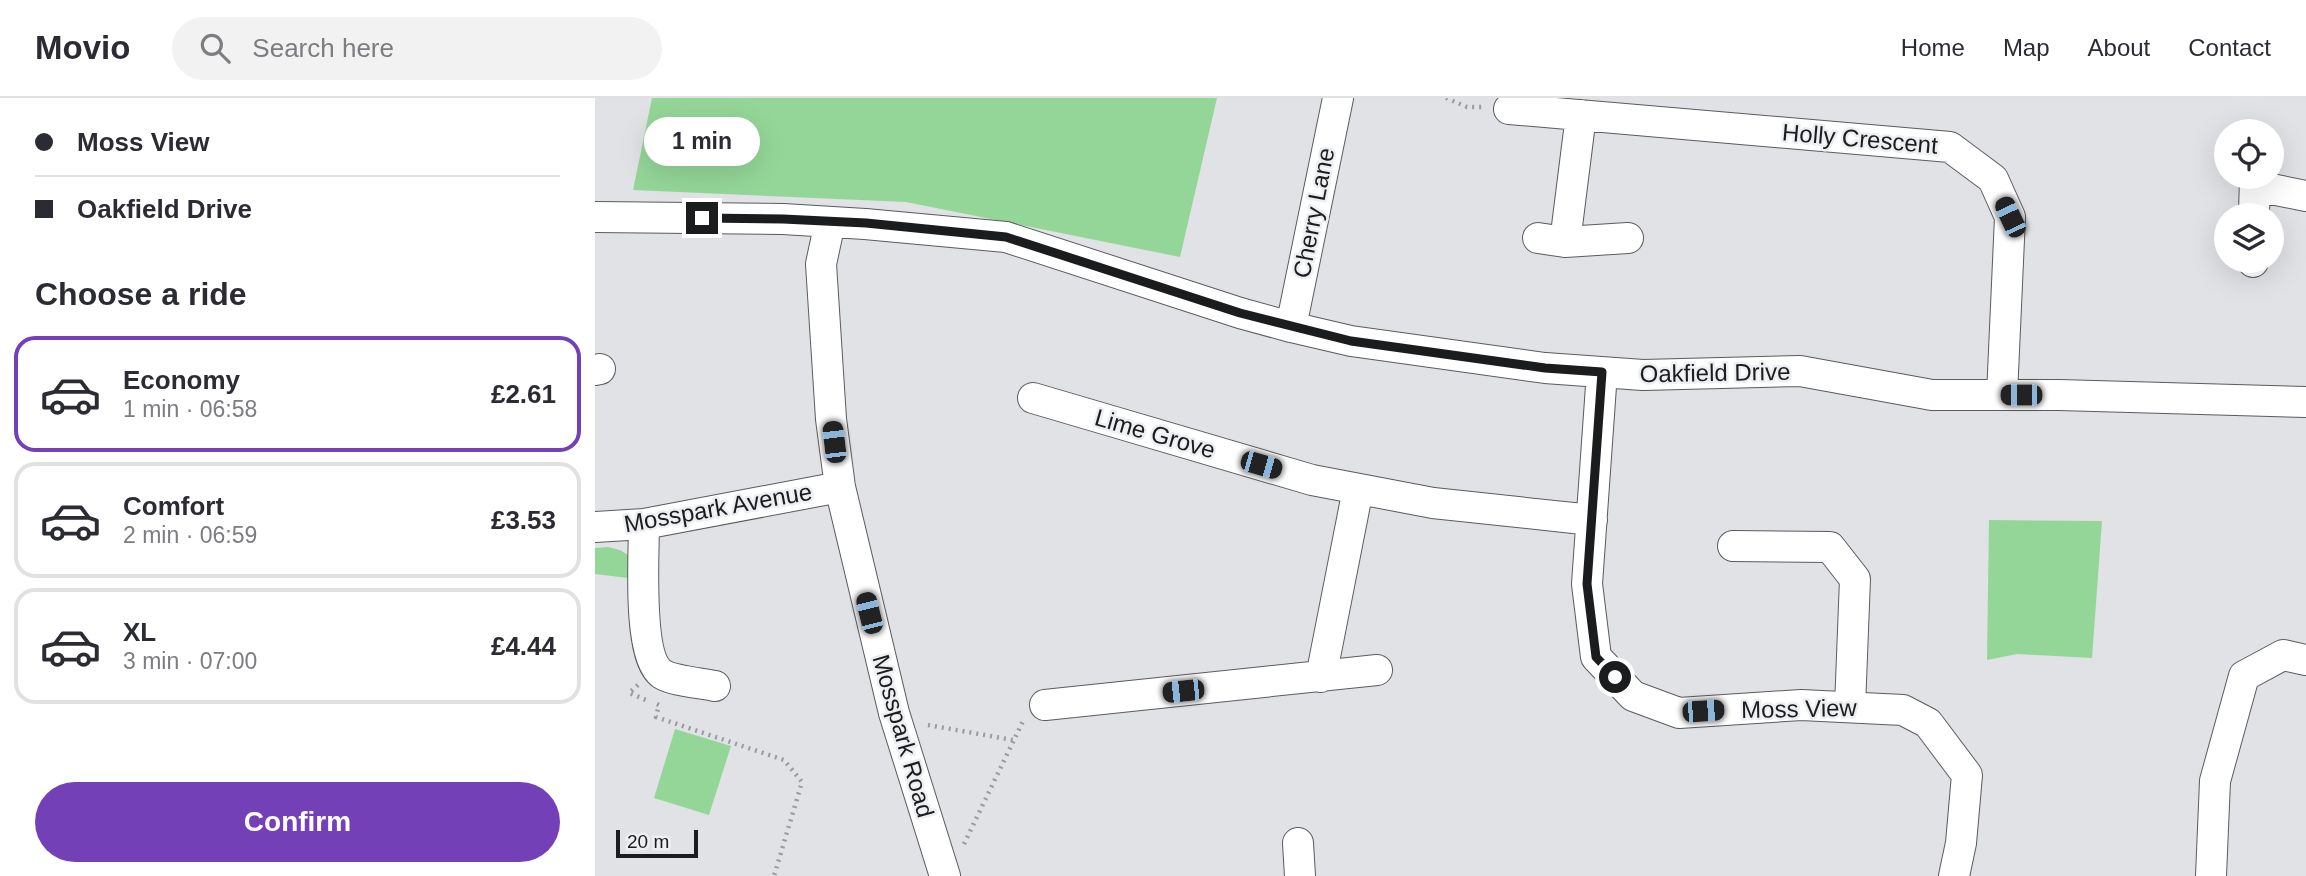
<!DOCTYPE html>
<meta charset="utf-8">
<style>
:root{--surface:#fff;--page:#f2f2f3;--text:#2b2b33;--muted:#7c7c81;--line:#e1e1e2;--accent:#7340b7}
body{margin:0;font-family:Helvetica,sans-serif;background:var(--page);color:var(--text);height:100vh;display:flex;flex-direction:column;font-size:26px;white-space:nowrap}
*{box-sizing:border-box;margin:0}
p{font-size:23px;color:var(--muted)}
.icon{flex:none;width:38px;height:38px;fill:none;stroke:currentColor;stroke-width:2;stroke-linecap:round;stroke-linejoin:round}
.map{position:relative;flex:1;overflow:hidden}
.sheet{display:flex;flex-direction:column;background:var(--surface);width:595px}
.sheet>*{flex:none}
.guide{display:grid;align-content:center;height:154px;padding:0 35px;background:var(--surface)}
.buttons{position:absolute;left:1619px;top:21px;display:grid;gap:14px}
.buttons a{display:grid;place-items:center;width:70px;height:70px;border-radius:50%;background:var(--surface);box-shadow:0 7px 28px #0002;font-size:35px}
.scale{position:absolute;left:21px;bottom:18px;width:82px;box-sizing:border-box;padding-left:7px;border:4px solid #1b1c1d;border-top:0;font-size:19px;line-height:24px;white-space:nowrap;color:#1b1c1d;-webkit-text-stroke:5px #eeeff2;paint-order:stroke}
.end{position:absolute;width:32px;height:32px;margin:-16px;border:9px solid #1b1c1d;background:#fff;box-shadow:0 0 0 4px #fff}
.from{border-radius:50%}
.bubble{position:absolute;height:49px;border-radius:24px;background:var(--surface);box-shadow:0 7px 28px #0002;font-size:23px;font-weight:700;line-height:49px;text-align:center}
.car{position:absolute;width:21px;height:42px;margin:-21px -10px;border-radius:9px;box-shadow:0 0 5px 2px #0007;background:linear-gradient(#222 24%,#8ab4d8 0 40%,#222 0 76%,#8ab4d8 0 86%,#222 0)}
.guide b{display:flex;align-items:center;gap:24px;height:66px;font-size:26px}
.guide b+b{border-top:2px solid var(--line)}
.guide i{width:18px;height:18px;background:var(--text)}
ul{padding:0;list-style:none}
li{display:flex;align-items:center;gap:21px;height:116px;margin:0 14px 10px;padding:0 21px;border:4px solid var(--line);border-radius:21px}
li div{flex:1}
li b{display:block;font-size:26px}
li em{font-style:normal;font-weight:700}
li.current{border-color:var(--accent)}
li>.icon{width:63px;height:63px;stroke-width:1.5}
h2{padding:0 35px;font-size:32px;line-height:84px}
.primary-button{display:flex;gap:14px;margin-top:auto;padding:14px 35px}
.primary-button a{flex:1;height:80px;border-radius:42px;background:var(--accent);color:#fff;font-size:28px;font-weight:700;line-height:80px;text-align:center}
header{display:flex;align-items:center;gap:42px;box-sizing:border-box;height:98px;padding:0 35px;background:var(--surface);border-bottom:2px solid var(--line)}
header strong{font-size:33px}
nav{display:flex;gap:38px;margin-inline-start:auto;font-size:24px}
.search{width:490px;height:63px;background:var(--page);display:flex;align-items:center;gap:18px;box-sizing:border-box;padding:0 24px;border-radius:38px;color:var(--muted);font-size:26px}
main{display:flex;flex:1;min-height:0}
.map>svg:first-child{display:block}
.green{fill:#94d698}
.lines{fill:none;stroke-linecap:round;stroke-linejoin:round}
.minor-casing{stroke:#5a5b5e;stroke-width:32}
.path{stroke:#9a9b9e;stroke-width:4.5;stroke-dasharray:2 5;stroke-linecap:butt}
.minor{stroke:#fff;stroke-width:30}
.route{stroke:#1b1c1d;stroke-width:9}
.labels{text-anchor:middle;stroke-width:5;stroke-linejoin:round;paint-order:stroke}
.street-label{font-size:24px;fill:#1b1c1d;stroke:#eeeff2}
</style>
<header>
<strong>Movio</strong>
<div class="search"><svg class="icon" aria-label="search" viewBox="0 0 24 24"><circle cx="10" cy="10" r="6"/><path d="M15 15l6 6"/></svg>Search here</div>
<nav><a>Home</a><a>Map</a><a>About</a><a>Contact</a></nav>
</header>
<main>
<section class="sheet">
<div class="guide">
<b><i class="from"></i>Moss View</b>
<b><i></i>Oakfield Drive</b>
</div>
<h2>Choose a ride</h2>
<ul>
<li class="current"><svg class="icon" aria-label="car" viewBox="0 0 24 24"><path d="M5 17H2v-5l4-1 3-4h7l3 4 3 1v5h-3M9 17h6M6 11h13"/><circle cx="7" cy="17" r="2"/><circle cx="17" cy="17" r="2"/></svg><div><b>Economy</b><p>1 min · 06:58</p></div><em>£2.61</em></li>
<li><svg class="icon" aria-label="car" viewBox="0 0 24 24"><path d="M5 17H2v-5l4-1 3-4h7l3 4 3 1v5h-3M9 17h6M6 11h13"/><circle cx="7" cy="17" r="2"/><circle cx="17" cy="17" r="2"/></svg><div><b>Comfort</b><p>2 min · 06:59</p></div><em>£3.53</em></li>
<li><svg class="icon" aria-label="car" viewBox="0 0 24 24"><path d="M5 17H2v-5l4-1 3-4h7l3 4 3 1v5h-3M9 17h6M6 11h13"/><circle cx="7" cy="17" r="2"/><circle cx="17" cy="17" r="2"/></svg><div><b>XL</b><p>3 min · 07:00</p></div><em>£4.44</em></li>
</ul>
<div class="primary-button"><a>Confirm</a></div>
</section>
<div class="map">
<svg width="1711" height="778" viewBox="0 0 1711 778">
<rect width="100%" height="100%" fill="#e0e2e5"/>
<path class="green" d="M 57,0 L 622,0 L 585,159 L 311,104 L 38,92 Z
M 1394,422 L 1507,423 L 1497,560 L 1422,556 L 1392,562 Z
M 13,449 L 25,452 L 33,457 L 33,480 L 0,476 L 0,450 Z
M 80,631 L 136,648 L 114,717 L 59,700 Z"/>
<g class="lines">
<defs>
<path id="minor" d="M 914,11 L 1355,49 L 1398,81 L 1415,119 L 1407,297
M 1661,88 L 1711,98
M 1659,117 L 1660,79
M 0,119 L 188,121 L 270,126 L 411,139 L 645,215 L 696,229 L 756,243 L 950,270 L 1048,277 L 1205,273 L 1337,297 L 1464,297 L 1711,304
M 235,124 L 226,166 L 236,321 L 245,389 L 299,615 L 350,778
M 943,140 L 970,144 L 1033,140
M 970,144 L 986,17
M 1658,164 L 1658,163
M 696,229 L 743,0
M 0,272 L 5,271
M 1007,274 L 992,486 L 1001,559 L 1038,598 L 1084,615 L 1206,607 L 1308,612 L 1333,625 L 1372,677 L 1366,745 L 1359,778
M 438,300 L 717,382 L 838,405 L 997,422
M 49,426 C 49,456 42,559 67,576 C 78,583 106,585 120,588
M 0,429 L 49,426 L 245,389
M 1138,448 L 1235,449 L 1260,481 L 1255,609
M 726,579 L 763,391
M 450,607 L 782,572
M 703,745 L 705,778
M 1616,778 L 1620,683 L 1649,578 L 1688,557 L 1711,562"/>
</defs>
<use href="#minor" class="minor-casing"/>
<path class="path" d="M 851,0 L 872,9 L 889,9
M 43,587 L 34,595 L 51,602
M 62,606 L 64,607 L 61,619 L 189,662 L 207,684 L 179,778
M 333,627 L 418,642
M 369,746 L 429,621"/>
<use href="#minor" class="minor"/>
</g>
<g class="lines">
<path class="route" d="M 107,120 L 188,121 L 271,125 L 411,139 L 645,215 L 756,243 L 950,270 L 1007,274 L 992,486 L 1001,559 L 1020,579"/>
</g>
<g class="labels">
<g class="street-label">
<text transform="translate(1265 41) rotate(5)" y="8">Holly Crescent</text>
<text transform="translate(719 115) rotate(-79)" y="8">Cherry Lane</text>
<text transform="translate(1120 275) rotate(-1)" y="8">Oakfield Drive</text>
<text transform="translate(560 336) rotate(16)" y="8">Lime Grove</text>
<text transform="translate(123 410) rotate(-10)" y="8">Mosspark Avenue</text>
<text transform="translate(1204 611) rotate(-1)" y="8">Moss View</text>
<text transform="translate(308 638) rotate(74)" y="8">Mosspark Road</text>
</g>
</g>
</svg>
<div class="buttons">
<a><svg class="icon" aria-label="locate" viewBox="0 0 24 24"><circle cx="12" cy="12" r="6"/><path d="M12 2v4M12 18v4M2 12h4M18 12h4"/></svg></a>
<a><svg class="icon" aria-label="layers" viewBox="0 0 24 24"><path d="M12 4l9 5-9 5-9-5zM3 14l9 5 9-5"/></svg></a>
</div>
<div class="scale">20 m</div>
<i class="end from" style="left:1020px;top:579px"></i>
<i class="end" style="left:107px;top:120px"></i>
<div class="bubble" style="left:49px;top:19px;width:116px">1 min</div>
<i class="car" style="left:1415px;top:119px;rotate:335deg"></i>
<i class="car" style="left:1426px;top:297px;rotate:270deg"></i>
<i class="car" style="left:239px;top:344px;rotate:353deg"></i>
<i class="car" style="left:666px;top:367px;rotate:106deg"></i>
<i class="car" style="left:274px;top:515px;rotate:346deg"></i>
<i class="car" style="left:588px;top:593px;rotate:264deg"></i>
<i class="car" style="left:1108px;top:613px;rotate:86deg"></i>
</div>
</main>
